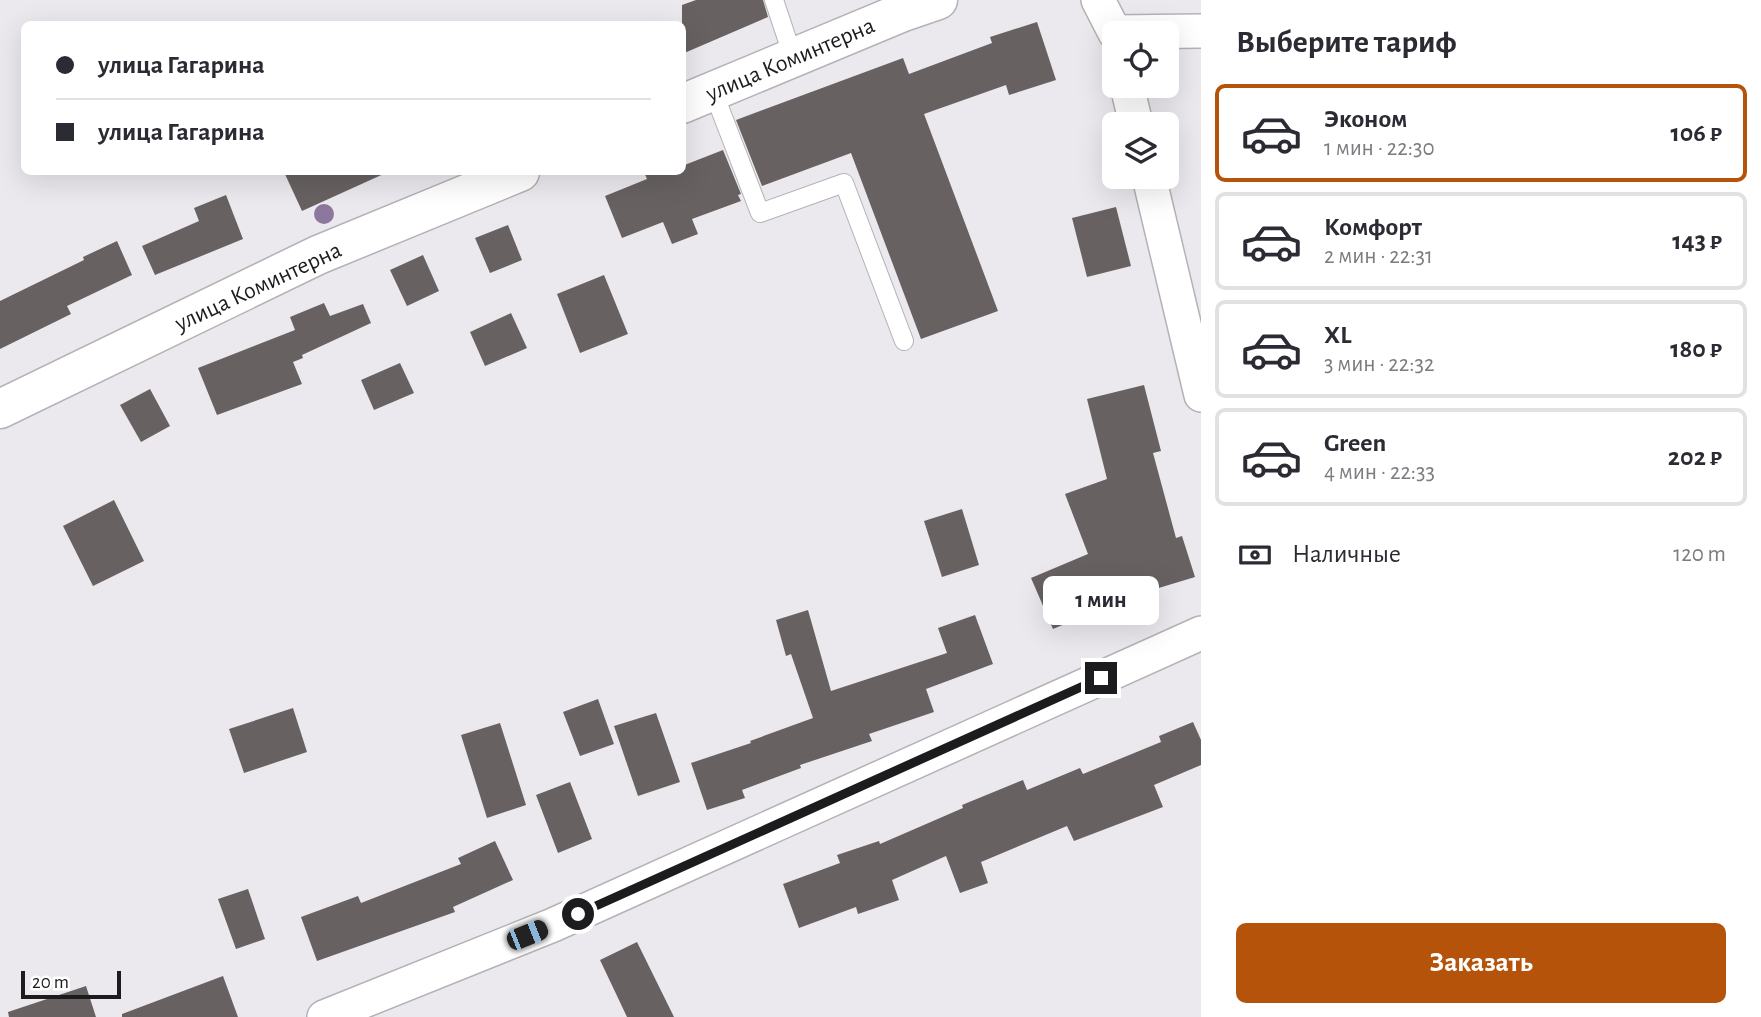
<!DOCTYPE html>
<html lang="ru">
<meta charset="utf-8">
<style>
:root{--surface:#fff;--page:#f7f7f7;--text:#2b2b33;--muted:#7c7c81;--line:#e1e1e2;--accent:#b45309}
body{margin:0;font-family:"Alegreya Sans",sans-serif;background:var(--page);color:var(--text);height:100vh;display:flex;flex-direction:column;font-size:26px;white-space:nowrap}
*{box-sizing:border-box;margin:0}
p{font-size:23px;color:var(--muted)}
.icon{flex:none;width:38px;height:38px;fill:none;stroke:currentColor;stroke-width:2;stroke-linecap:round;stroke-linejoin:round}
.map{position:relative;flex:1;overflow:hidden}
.details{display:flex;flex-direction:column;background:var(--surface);width:560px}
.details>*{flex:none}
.guide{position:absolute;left:21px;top:21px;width:665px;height:154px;border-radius:10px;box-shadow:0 7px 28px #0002;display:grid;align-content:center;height:154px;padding:0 35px;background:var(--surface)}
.fabs{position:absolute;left:1102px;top:21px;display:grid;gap:14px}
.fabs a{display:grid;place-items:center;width:77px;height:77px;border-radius:10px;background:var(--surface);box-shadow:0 7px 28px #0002;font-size:35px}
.scale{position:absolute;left:21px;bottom:18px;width:100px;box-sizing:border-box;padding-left:7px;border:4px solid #1c1b1d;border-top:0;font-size:19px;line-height:24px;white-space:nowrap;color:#1c1b1d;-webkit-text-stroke:5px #fff;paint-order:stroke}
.end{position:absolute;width:32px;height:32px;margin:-16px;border:9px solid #1c1b1d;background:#fff;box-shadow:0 0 0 4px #fff}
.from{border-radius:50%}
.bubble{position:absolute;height:49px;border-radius:10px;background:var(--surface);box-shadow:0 7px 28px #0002;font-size:23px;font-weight:700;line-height:49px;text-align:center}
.car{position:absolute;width:21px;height:42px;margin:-21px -10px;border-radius:9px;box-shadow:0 0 5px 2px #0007;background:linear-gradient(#222 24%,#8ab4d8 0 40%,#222 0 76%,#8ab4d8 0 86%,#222 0)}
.guide b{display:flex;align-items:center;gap:24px;height:66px;font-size:26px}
.guide b+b{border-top:2px solid var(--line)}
.guide i{width:18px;height:18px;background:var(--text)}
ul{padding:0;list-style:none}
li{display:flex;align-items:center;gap:21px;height:98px;margin:0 14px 10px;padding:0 21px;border:4px solid var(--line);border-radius:10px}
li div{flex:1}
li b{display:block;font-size:26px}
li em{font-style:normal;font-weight:700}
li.active{border-color:var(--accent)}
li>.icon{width:63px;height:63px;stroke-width:1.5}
h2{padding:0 35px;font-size:32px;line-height:84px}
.pay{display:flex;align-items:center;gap:18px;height:77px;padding:0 35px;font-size:26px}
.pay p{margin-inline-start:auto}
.action{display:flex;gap:14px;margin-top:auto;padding:14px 35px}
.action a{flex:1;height:80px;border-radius:10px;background:var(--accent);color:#fff;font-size:28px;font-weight:700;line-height:80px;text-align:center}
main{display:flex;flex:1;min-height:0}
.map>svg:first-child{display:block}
.building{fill:#676261}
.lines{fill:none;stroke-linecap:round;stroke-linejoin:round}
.lane-casing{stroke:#b4b2b7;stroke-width:20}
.street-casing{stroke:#b4b2b7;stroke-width:36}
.secondary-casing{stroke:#b4b2b7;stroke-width:41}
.lane{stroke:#fff;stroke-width:18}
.street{stroke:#fff;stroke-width:33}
.secondary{stroke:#fff;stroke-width:38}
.tree{fill:#8c789d}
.route{stroke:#1c1b1d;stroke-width:9}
.labels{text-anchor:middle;stroke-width:7;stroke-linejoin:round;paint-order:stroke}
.street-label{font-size:24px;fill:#1c1b1d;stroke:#fff}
</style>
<main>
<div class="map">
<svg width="1201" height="1017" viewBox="0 0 1201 1017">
<rect width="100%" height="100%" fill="#ebe8ee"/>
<path class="building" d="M 696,0 L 763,0 L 768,17 L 682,54 L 682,5 Z
M 1037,22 L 1056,80 L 1009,95 L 1006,85 L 924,114 L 998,311 L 921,339 L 851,153 L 762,186 L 736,120 L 903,58 L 909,74 L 992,43 L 990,37 Z
M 723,150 L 741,194 L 738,195 L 741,201 L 692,219 L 698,234 L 672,244 L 663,222 L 622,238 L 605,196 L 647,179 L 644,172 L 682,172 L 682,166 Z
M 284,172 L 388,172 L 302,211 Z
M 226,195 L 243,239 L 155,275 L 142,246 L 199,221 L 194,208 Z
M 1116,207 L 1131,266 L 1087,277 L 1072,218 Z
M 508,225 L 522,260 L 490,273 L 475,238 Z
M 117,241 L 132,275 L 67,306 L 71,314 L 0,349 L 0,301 L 84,260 L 83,257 Z
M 423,255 L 439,291 L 407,306 L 390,270 Z
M 604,275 L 628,334 L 580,353 L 557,294 Z
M 324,303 L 330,316 L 363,304 L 371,323 L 302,355 L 303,358 L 293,362 L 302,384 L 217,415 L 198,368 L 295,330 L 290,317 Z
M 511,313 L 527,348 L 485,366 L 470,332 Z
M 400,363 L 414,393 L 374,410 L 361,380 Z
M 1144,385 L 1161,451 L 1153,453 L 1176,538 L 1182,536 L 1195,577 L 1129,597 L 1053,629 L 1031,578 L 1088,554 L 1065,494 L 1107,479 L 1087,399 Z
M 150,389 L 170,426 L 141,442 L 120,405 Z
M 114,500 L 144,561 L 93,586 L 63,526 Z
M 962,509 L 979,565 L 942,577 L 924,521 Z
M 808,610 L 831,691 L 947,653 L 938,628 L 975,615 L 993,664 L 926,689 L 934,712 L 869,734 L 872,741 L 800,765 L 801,768 L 742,790 L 745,798 L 707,810 L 691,763 L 751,743 L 750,741 L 813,718 L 791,654 L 786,656 L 776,620 Z
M 598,699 L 614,744 L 580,756 L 563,712 Z
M 293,708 L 307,752 L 244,773 L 229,729 Z
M 656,713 L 680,782 L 638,796 L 614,726 Z
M 1193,722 L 1201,740 L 1201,765 L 1154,785 L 1163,807 L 1074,841 L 1067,826 L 981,862 L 988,883 L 960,893 L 946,856 L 892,880 L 899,900 L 858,914 L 856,907 L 799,928 L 783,884 L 840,863 L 837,855 L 879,841 L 880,844 L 963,808 L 962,805 L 1023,780 L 1027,790 L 1080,768 L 1083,774 L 1161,742 L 1159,736 Z
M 500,723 L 526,805 L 487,818 L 461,735 Z
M 570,782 L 592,839 L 558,853 L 536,795 Z
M 495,841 L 513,880 L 453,907 L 455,912 L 317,961 L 301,917 L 358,896 L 361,903 L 461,864 L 458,858 Z
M 248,889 L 265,939 L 236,949 L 218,899 Z
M 637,942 L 674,1017 L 627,1017 L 600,960 Z
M 223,976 L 238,1017 L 122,1017 L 122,1014 Z
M 86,986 L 96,1017 L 9,1017 L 8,1012 Z"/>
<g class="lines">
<defs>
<path id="lane" d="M 774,0 L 793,57
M 713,91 L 760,213 L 844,183 L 904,341"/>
<path id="street" d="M 1098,0 L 1115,33
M 1115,32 L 1201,31
M 1127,86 L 1136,124
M 1149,177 L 1201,395
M 324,1017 L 553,925 L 1201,633"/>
<path id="secondary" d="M 682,104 L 903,12 L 938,0
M 0,409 L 318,255 L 520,172"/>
</defs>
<use href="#lane" class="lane-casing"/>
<use href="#street" class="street-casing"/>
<use href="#secondary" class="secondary-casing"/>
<use href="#lane" class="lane"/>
<use href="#street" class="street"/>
<use href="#secondary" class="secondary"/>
</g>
<circle class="tree" cx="324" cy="214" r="10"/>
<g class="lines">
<path class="route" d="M 578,914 L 1101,678"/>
</g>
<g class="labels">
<g class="street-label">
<text transform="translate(790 59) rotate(-23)" y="8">улица Коминтерна</text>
<text transform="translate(258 286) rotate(-25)" y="8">улица Коминтерна</text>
</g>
</g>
</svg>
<div class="fabs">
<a><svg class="icon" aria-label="locate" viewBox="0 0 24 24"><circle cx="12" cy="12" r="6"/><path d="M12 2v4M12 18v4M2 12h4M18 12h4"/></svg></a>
<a><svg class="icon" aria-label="layers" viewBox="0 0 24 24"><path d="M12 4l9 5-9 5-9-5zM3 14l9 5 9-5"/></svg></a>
</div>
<div class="scale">20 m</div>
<i class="end from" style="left:578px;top:914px"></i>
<i class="end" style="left:1101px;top:678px"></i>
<div class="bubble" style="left:1043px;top:576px;width:116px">1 мин</div>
<i class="car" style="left:527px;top:935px;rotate:68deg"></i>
<div class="guide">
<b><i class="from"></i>улица Гагарина</b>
<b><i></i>улица Гагарина</b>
</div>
</div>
<section class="details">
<h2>Выберите тариф</h2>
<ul>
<li class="active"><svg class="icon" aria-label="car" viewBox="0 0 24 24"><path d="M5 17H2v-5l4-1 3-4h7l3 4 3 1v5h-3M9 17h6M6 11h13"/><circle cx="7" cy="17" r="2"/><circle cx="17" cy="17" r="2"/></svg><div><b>Эконом</b><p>1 мин · 22:30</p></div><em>106 ₽</em></li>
<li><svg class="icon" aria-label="car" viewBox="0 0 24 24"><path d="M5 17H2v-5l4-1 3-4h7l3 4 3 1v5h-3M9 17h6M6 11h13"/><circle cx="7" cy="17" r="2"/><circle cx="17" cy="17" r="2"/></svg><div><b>Комфорт</b><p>2 мин · 22:31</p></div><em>143 ₽</em></li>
<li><svg class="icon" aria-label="car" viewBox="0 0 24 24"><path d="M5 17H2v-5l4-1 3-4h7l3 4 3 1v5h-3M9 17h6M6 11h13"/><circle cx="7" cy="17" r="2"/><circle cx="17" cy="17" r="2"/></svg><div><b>XL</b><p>3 мин · 22:32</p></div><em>180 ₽</em></li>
<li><svg class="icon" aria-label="car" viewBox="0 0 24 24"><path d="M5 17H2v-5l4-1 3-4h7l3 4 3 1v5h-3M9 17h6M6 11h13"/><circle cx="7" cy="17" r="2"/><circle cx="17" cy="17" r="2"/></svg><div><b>Green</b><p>4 мин · 22:33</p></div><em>202 ₽</em></li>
</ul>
<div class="pay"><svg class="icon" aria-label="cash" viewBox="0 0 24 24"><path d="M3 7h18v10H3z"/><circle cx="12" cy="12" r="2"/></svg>Наличные<p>120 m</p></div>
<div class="action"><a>Заказать</a></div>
</section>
</main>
